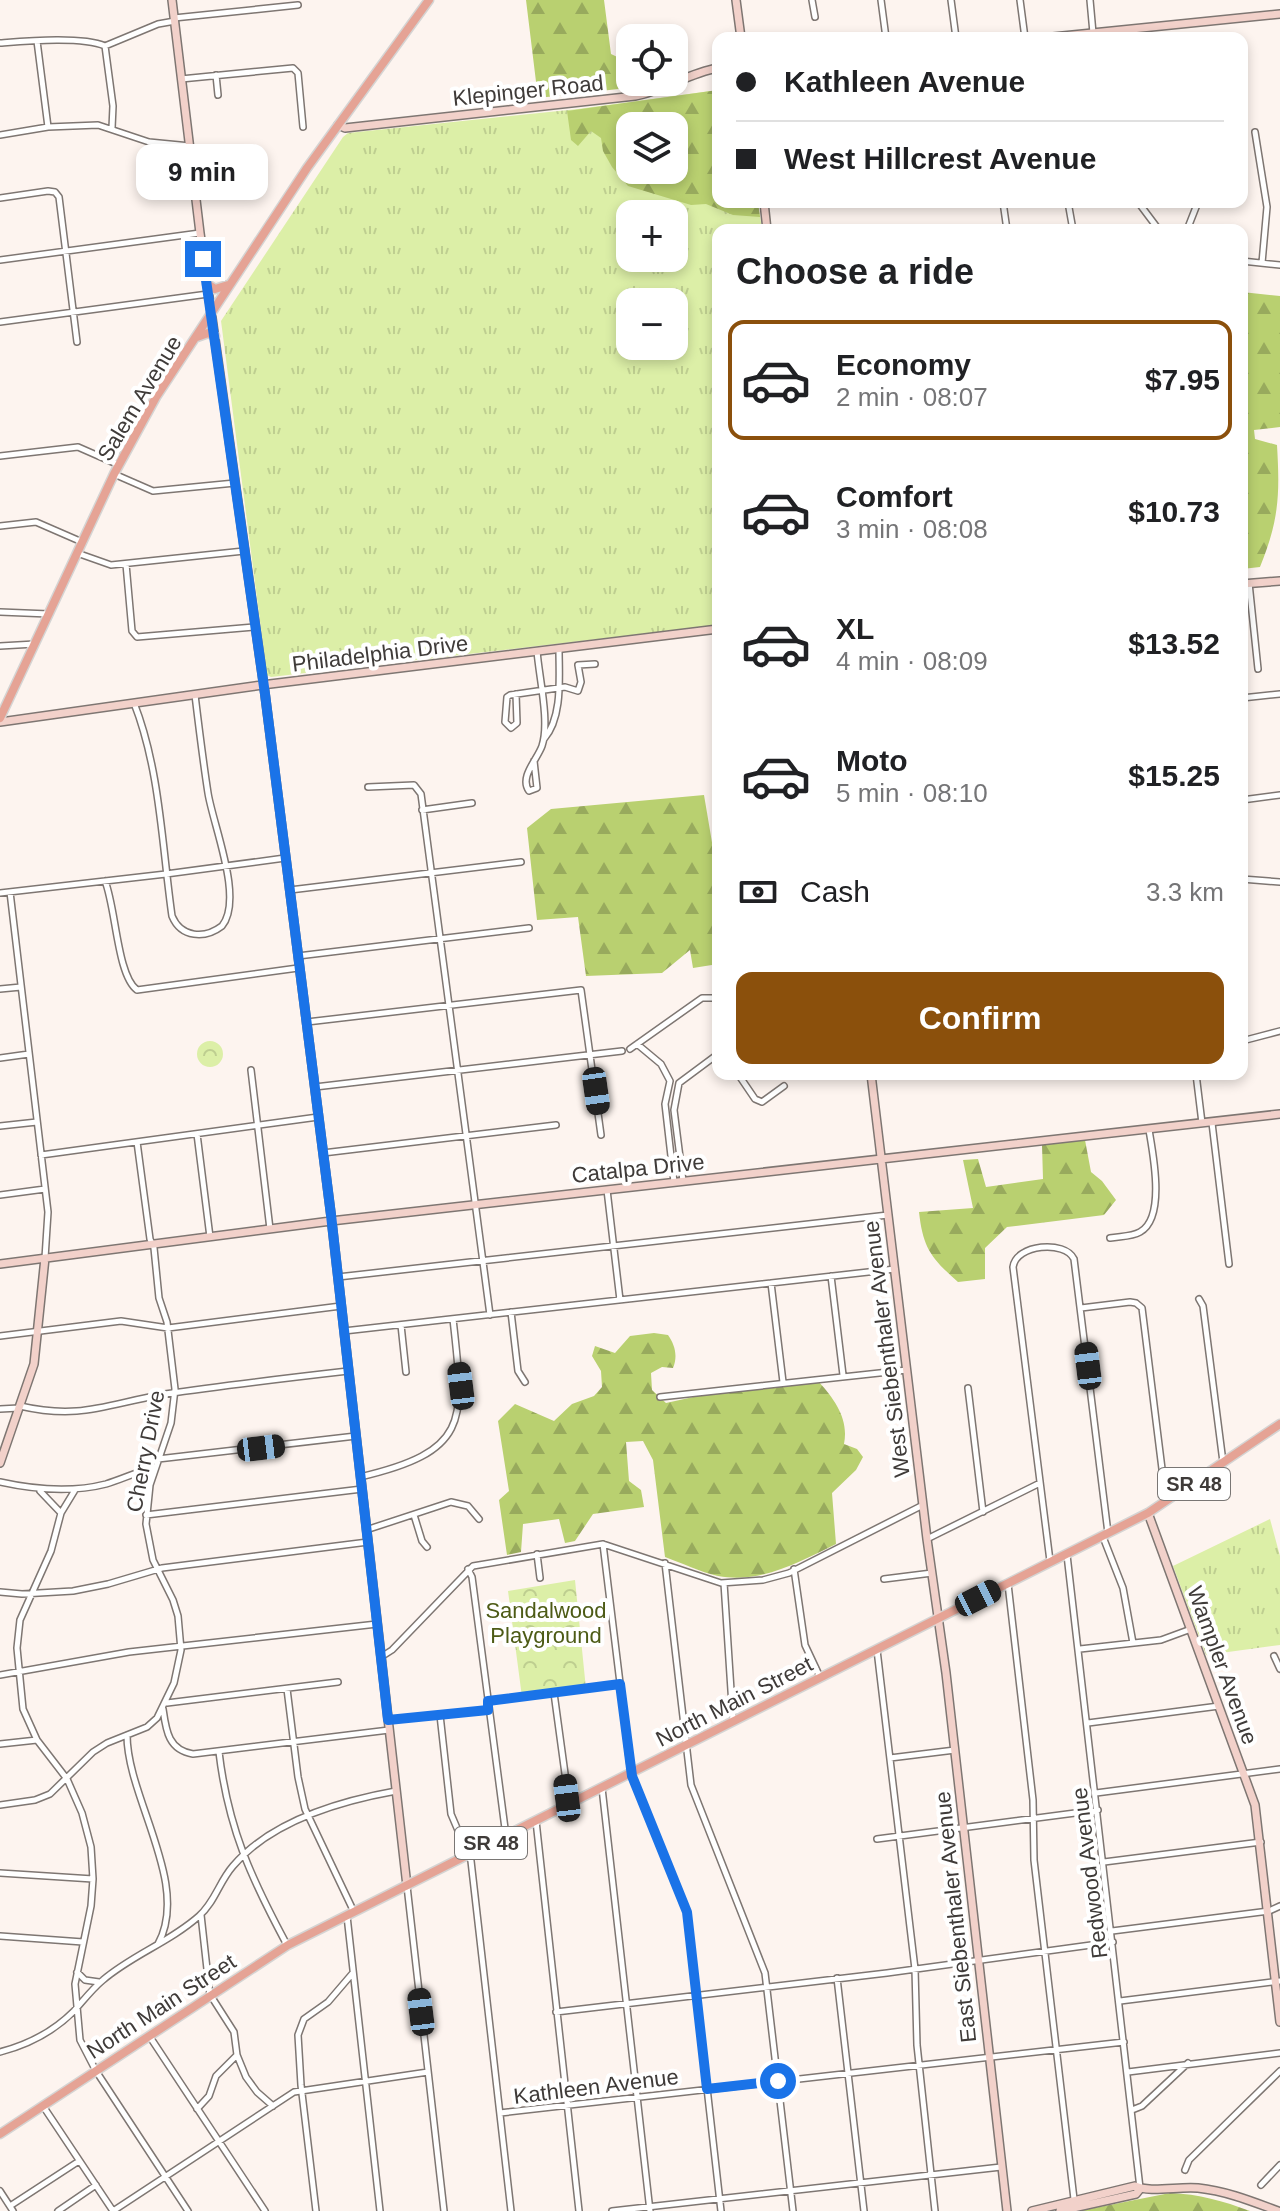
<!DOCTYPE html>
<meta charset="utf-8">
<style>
:root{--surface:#fff;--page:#f6f6f6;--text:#202124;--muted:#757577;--line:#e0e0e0;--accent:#8b500c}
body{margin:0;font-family:Arial,sans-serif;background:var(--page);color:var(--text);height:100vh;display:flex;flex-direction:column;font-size:30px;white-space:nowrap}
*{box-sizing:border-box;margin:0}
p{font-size:26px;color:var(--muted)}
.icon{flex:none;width:44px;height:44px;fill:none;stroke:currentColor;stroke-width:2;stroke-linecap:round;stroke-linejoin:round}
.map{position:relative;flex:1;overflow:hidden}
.details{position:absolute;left:712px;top:224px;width:536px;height:856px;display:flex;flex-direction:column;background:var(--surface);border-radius:16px;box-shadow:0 4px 12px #0003}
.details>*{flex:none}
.banner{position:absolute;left:712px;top:32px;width:536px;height:176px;border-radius:16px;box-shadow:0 4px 12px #0003;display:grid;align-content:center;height:176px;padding:0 24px;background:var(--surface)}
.controls{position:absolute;left:616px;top:24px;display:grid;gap:16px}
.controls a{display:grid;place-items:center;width:72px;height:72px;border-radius:16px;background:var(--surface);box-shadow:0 4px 12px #0003;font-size:40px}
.end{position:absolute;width:36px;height:36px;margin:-18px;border:10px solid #1a73e8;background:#fff;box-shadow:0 0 0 4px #fff}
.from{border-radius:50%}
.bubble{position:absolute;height:56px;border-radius:16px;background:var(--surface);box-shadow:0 4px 12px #0003;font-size:26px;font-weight:600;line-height:56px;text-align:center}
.car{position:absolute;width:24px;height:48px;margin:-24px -12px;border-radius:10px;box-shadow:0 0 6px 2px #0007;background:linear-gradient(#222 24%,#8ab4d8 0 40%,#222 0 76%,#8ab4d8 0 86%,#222 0)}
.banner b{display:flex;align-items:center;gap:28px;height:76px;font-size:30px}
.banner b+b{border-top:2px solid var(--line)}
.banner i{width:20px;height:20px;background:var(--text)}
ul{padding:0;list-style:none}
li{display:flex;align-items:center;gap:24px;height:120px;margin:0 16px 12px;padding:0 8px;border:4px solid transparent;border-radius:16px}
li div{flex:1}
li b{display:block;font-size:30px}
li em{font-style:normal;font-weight:600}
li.active{border-color:var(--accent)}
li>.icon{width:72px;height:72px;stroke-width:1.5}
h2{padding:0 24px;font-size:36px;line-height:96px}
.pay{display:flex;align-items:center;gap:20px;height:88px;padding:0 24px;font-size:30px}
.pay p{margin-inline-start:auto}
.primary-button{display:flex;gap:16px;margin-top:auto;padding:16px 24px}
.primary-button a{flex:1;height:92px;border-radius:16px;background:var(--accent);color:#fff;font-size:32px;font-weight:600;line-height:92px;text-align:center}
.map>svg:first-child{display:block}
.grass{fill:url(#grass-tufts);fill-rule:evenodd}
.forest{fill:url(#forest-firs);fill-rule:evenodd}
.park{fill:url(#park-crowns)}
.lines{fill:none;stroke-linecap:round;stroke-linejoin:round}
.street-casing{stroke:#7e7672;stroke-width:8}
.secondary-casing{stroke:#7e7672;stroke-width:10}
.primary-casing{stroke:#d5d4d3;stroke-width:11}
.street{stroke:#fff;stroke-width:5}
.secondary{stroke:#f2d1ca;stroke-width:7}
.primary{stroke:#e5a395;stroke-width:8}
.route{stroke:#1a73e8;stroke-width:10}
.labels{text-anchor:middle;stroke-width:8;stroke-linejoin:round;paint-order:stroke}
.shield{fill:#fff;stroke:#797674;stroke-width:2}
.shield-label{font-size:20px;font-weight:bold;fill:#3f3b39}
.street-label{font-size:22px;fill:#3f3b39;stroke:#fff}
.park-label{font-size:22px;fill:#4d5b16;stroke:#fff}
</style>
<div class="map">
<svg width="1280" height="2211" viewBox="0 0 1280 2211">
<defs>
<pattern id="grass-tufts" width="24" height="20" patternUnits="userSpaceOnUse" patternTransform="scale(2)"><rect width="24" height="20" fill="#dcefa7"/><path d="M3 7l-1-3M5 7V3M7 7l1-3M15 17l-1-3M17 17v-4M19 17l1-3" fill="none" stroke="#bece90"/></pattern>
<pattern id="forest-firs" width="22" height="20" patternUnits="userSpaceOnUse" patternTransform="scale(2)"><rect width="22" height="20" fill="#b9d070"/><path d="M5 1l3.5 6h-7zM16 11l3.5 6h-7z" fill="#98aa5d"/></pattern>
<pattern id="park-crowns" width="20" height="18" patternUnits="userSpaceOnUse" patternTransform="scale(2)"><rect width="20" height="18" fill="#dcefa7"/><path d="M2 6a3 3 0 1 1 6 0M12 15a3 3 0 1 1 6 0" fill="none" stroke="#bece90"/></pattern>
</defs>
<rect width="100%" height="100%" fill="#fdf4ef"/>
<path class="grass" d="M 718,90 L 718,202 L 758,202 L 762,230 L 718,230 L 718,625 L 271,677 L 267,675 L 221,321 L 343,137 L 348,133 L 578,109 ZM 630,126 L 674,126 L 674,170 L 630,170 ZM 630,214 L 674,214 L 674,258 L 630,258 ZM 630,302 L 674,302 L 674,346 L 630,346 Z
M 1270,1519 L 1280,1556 L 1280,1645 L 1206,1655 L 1173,1566 Z"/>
<path class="forest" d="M 526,0 L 604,0 L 611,54 L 630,63 L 630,82 L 645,82 L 645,86 L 538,98 Z
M 718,90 L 718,202 L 758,202 L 760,217 L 733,215 L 706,204 L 691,205 L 628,186 L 612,167 L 603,151 L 601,138 L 591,131 L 578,146 L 571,140 L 567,111 ZM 674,126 L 674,170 L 630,170 L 630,126 Z
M 1242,292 L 1280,296 L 1280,427 L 1254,430 L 1255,439 L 1277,445 C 1280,495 1279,520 1260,567 L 1242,569 Z
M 704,795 L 718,878 L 718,964 L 693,968 L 690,950 L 662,973 L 586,976 L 578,917 L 537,920 L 527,828 L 551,809 Z
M 1085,1140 L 1091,1172 L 1102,1181 L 1116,1200 L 1104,1215 L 1007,1227 L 985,1248 L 985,1279 L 958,1282 C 931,1258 923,1248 919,1212 L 973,1208 L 963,1160 L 978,1159 L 986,1187 L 1043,1179 L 1042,1145 Z
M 654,1333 L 668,1335 C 675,1345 678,1356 673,1368 L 662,1367 L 651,1373 L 652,1390 L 666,1403 L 698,1396 L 819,1382 C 835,1400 849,1419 844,1444 L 857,1449 L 863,1457 L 856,1470 L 832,1493 L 836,1544 C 799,1562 761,1584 718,1576 C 700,1572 682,1563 665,1557 L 653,1460 L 643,1441 L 626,1442 L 629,1481 L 641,1490 L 644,1507 L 593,1514 L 575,1541 L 565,1543 L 559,1519 L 523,1524 L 521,1552 L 507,1555 L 499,1500 L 509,1491 L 498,1421 L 515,1404 L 554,1421 L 572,1404 L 594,1396 L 602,1387 L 601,1371 L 592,1356 L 595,1346 L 615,1353 L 630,1336 Z
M 1170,2193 C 1199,2194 1223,2201 1250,2211 L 1079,2211 Z"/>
<path class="park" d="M197 1054a13 13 0 1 1 26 0a13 13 0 1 1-26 0Z
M 575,1580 L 586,1689 L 522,1697 L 508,1591 Z"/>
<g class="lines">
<defs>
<path id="street" d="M 812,0 L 815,17
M 881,0 L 886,38
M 951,0 L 956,38
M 1020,0 L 1025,38
M 1090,0 L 1093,33
M 174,18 L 298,5
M 37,41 L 48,127
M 0,43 C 26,41 82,36 105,46 L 158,24 L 175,21
M 105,46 L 113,106 L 112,128
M 216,75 L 218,95
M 181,79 L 293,68 L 298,73 L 303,127
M 1255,132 L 1267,207 L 1262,263
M 0,135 L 48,127 L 98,125 L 149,142 L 190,146
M 0,198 L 48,191 L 55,192 L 59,197 L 77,342
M 1003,202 L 1007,230
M 1068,202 L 1073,230
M 1138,202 L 1159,230
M 1187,230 L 1198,202
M 0,260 L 200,233
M 1242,261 L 1280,265
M 0,322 L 208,294
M 0,456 L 78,447 L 119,465
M 114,474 L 153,491 L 235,483
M 0,526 L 36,522 L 82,542
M 77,553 L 111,565 L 244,551
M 126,564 L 132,631 L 137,637 L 254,627
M 1249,583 L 1258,669
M 0,612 L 49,614
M 0,646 L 35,644
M 516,694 L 517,723 L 511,728 L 505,722 L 507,697 L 510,695 L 565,687 L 578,691 L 581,682 L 578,665 L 595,664
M 1242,698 L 1280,694
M 134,703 C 160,769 162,846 172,916 C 181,938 205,939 222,926 C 244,899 213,825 208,793 C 203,761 199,728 195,695
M 544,739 C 563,717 559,677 559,649
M 534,761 L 537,788 L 529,791 C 519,777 537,760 542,746 C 550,722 539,677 537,651
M 368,787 L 414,785 L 421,794 L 490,1315
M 1242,800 L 1280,795
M 422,810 L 472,803
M 1242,879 L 1280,882
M 105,881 C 116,908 117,975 137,990 L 298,968
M 290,890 L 521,862
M 10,892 L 48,1212 L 45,1258
M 0,893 L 166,874 L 285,858
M 298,956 L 529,928
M 0,989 L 21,987
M 307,1022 L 581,990 L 601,1135
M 1242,1041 L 1280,1031
M 637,1044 L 661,1064 L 670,1081 L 665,1104 L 674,1182
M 630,1049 L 702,998 L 718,998
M 0,1058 L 29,1054
M 251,1070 L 270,1229
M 738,1074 L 755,1099 L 762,1102 L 784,1086
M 1196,1074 L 1202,1123
M 315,1087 L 622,1051
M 1212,1123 L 1229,1264
M 0,1126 L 37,1122
M 197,1134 L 210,1237
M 323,1153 L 556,1125
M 41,1155 L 318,1117
M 683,1181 L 674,1110 L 679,1083 L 718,1054
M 607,1190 L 620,1300
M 0,1195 L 45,1189
M 1110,1238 C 1120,1236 1131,1237 1140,1232 C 1166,1218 1153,1154 1149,1130
M 831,1276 L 843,1375
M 338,1277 L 888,1215
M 771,1283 L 783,1382
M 1199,1299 L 1203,1306 L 1223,1462
M 1081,1308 L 1130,1302 L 1136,1303 L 1142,1308 L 1166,1501
M 511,1312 L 518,1371 L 525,1382
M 401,1325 L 406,1372
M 344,1331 L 895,1269
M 0,1336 L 121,1321 L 168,1328 L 341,1306
M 968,1388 L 983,1512
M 660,1397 L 907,1370
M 20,1406 C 81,1420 107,1404 165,1394 C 226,1385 287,1378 348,1371
M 0,1409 L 19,1408
M 158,1459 L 356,1436
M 360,1477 C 472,1451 464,1419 453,1319
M 0,1482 C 36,1490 71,1493 106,1484 C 123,1479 138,1471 154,1468
M 75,1490 L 61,1513 L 51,1551 L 20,1620 L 17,1648 L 23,1709 L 37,1740 L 67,1779 L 82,1813 L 91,1847 L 93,1879 L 91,1906 L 75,1984 L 80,2040 L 96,2071 L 188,2211
M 40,1491 L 61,1513
M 146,1515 L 362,1489
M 414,1515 L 422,1541 L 427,1547
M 366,1530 L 451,1502 L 468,1506 L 479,1519
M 1103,1537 L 1123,1588 L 1133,1643
M 927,1539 L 1040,1483
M 603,1544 L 631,1773 L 687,1912 L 721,2211
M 537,1554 L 540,1578
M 1067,1555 L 1140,2188
M 1050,1561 L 1013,1267 C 1016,1244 1065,1240 1074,1259 L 1108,1533
M 665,1563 L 691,1785 L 765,1973 L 793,2211
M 468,1569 L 472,1577 L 506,1836
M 794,1569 L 805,1645 L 820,1677
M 884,1579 L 932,1573
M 724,1583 L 733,1721
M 1008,1584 L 1033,1800 L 1034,1860 L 1074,2199
M 0,1592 L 22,1594 L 73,1591 L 108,1584 L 162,1568 L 368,1542
M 1080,1649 L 1161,1640 L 1191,1629
M 877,1650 L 915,1969 L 917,2045 L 935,2211
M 1274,1656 L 1280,1669
M 381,1657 L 392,1650 L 473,1566 L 603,1544 L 721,1583 L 763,1580 L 789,1573 L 923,1505
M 0,1675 L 129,1652 L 377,1624
M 287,1689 L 298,1777 L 305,1809 L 354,1912
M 554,1693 L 569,1803
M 488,1701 L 620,1684
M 167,1703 L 338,1682
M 163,1709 C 166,1730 168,1750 193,1754 L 389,1730
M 440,1715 L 451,1814 L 471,1861 L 511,2211
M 388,1720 L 488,1710
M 1088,1723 L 1219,1706
M 127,1735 C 127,1798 191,1884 158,1944
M 0,1744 L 37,1740
M 219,1752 C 228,1828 251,1878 287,1945
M 890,1758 L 955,1750
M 602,1788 L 650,2211
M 1096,1793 L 1280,1769
M 0,1805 L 35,1800 L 50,1794 L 93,1752 L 107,1743 L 147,1727 L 157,1718 L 174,1683 L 181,1650 L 178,1616 L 173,1600 L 153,1560 L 146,1524 L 150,1485 L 171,1423 L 175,1389 L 167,1322 L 159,1298 L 154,1248 L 150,1239 L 137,1142
M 536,1821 L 579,2211
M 877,1839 L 1098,1810
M 1104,1862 L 1261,1842
M 0,1873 L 93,1879
M 407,1886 L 444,2211
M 201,1915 L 210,1996
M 347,1916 L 380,2211
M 1112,1931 L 1269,1911 L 1280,1906
M 0,1936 L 83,1942
M 77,1972 L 85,1980 L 99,1982
M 837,1978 L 864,2211
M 211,1996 L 234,2032 L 237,2055 L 246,2077 L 257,2092 L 273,2106
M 1120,2001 L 1280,1981
M 556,2012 L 887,1973 L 1113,1942
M 150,2037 L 265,2211
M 0,2052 C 27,2045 54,2031 74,2011 C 83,2001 92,1989 103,1980 C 132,1955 170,1942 199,1916 C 215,1902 219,1882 233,1866 C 271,1821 340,1801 396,1791
M 1128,2072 L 1280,2053
M 43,2106 L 113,2211 L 294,2092 L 428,2072
M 197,2109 L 209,2096 L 216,2076 L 237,2055
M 1132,2110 L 1142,2106 L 1188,2063
M 500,2113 L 1124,2042
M 1185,2170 L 1189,2160 L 1280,2071
M 1261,2185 L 1280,2165
M 0,2191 L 13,2211
M 10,2206 L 79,2161
M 58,2211 L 96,2185
M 316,2211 L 301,2085 L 298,2035 L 304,2019 L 328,2002 L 352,1974
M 612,2211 L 1001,2167"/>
<path id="secondary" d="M 172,0 L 200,233 L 265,694 L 331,1215 L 407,1886
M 736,0 L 741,38
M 1043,38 L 1280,14
M 338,125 L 345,128 L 635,96 C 664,91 688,73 718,68
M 764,202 L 767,230
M 1242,584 L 1280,581
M 0,722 L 262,685 L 718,629
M 871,1074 L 927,1539 L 946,1673 L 1007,2211
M 0,1264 L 331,1221 L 1280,1114
M 0,1463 L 34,1364 L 45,1258
M 1148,1513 L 1255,1805 L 1280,2022
M 1032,2211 L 1135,2186 C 1149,2193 1180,2186 1198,2188 C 1226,2191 1251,2201 1278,2211
M 1060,2211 L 1136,2194 L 1140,2189"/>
<path id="primary" d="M 207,284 L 215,289 L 228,285
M 197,337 L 208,333 L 215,336
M 0,718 L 114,474 L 156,397 L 307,168 L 429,0
M 0,2134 L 288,1945 L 1148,1513 L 1280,1424"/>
</defs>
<use href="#street" class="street-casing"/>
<use href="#secondary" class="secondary-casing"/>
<use href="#primary" class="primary-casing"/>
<use href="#street" class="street"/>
<use href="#secondary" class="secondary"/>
<use href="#primary" class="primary"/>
</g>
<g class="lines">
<path class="route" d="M 203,259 L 265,694 L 331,1215 L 388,1720 L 488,1710 L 488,1701 L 620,1684 L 632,1776 L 687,1912 L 707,2089 L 778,2081"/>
</g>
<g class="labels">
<g class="shield">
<rect x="1158" y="1468" width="72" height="32" rx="6"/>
<rect x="455" y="1827" width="72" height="32" rx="6"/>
</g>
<g class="shield-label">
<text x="1194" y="1491">SR 48</text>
<text x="491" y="1850">SR 48</text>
</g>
<g class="street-label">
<text transform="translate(528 90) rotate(-6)" y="8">Klepinger Road</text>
<text transform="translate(139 398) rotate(-59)" y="8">Salem Avenue</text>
<text transform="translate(380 653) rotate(-7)" y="8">Philadelphia Drive</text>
<text transform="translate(638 1168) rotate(-6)" y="8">Catalpa Drive</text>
<text transform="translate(886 1349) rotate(-97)" y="8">West Siebenthaler Avenue</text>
<text transform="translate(145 1451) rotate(-79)" y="8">Cherry Drive</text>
<text transform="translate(1223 1665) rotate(70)" y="8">Wampler Avenue</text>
<text transform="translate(734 1701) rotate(-27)" y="8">North Main Street</text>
<text transform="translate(1089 1873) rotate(-97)" y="8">Redwood Avenue</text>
<text transform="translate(955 1917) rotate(-96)" y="8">East Siebenthaler Avenue</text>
<text transform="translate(161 2006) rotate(-33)" y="8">North Main Street</text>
<text transform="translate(596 2086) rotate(-7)" y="8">Kathleen Avenue</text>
</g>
<g class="park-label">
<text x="546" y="1618">Sandalwood<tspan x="546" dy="25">Playground</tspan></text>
</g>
</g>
</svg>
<div class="controls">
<a><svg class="icon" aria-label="locate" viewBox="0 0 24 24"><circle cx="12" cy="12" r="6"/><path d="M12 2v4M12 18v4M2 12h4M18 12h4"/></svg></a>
<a><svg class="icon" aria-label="layers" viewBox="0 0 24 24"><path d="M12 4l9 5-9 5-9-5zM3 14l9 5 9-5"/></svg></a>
<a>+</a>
<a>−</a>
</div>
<i class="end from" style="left:778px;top:2081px"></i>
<i class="end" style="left:203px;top:259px"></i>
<div class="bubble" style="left:136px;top:144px;width:132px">9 min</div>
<i class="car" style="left:596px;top:1091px;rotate:172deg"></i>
<i class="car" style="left:1088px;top:1366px;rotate:353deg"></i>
<i class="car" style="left:461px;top:1386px;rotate:353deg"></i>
<i class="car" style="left:261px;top:1448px;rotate:83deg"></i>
<i class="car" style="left:978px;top:1598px;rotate:63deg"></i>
<i class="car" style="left:567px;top:1798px;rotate:353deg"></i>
<i class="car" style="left:421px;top:2012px;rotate:353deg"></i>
<div class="banner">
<b><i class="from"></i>Kathleen Avenue</b>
<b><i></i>West Hillcrest Avenue</b>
</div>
<section class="details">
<h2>Choose a ride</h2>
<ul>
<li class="active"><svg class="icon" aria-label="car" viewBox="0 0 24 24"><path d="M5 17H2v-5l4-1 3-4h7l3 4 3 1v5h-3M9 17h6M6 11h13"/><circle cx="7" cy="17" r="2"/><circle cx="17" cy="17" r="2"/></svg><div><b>Economy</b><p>2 min · 08:07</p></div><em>$7.95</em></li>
<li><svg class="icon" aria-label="car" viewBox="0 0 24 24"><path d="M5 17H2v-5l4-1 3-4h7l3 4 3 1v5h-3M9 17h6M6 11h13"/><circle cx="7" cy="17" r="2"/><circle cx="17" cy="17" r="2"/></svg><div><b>Comfort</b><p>3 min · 08:08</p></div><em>$10.73</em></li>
<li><svg class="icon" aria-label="car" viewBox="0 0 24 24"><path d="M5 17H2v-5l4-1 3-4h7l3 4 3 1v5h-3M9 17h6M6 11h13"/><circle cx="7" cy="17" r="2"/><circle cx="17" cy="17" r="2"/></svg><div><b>XL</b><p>4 min · 08:09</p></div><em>$13.52</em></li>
<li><svg class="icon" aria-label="car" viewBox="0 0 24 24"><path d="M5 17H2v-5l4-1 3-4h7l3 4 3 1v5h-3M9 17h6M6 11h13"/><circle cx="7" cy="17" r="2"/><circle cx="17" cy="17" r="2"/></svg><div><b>Moto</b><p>5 min · 08:10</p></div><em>$15.25</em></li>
</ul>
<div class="pay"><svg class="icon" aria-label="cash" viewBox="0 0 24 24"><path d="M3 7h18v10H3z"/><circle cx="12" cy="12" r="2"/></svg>Cash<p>3.3 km</p></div>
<div class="primary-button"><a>Confirm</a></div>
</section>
</div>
